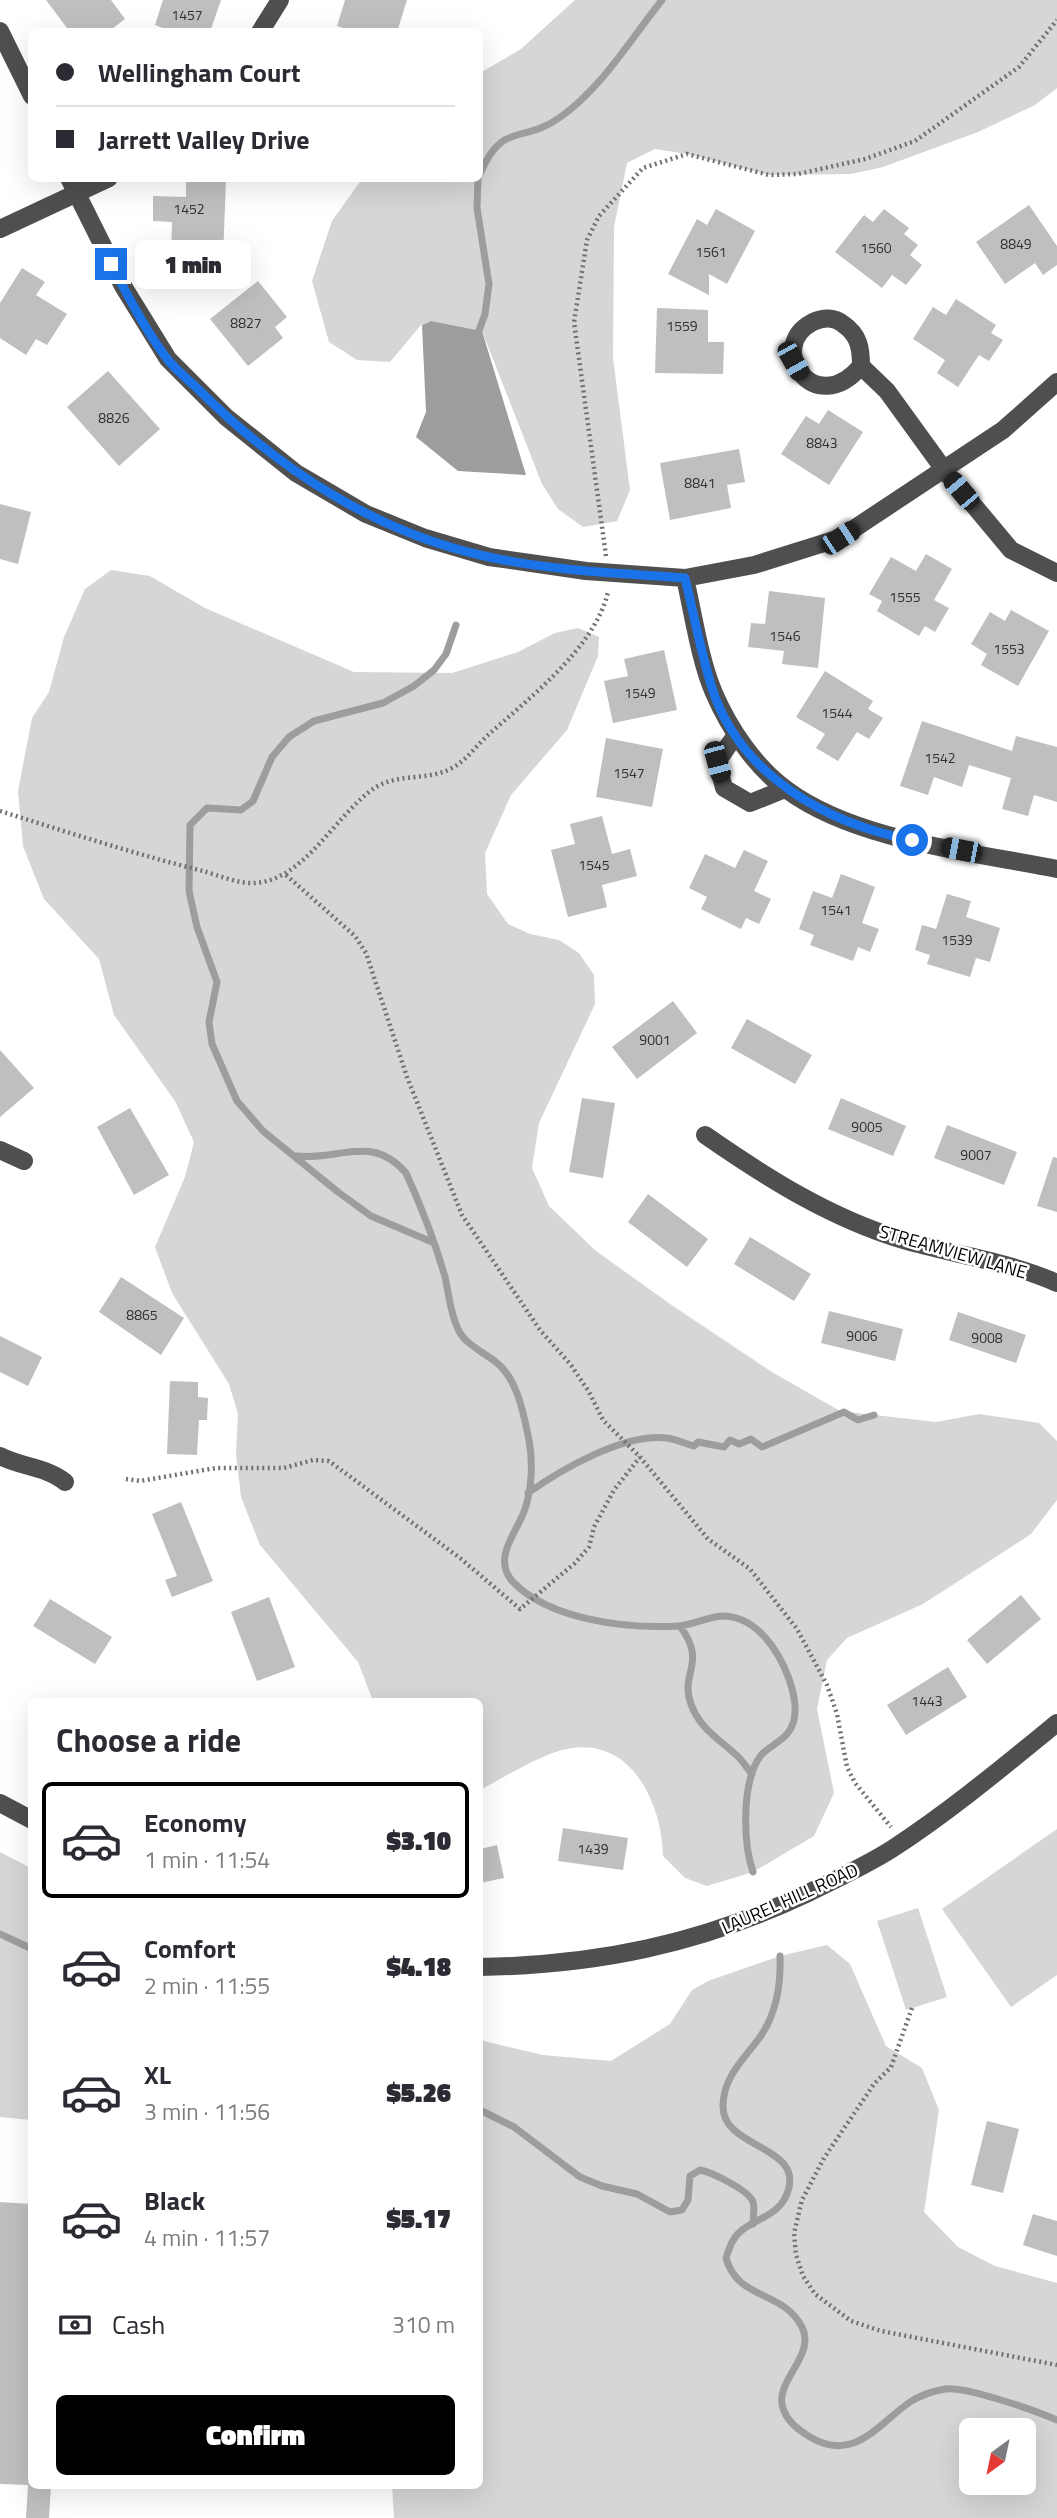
<!DOCTYPE html>
<meta charset="utf-8">
<style>
:root{--surface:#fff;--page:#f7f7f7;--text:#2b2b33;--muted:#7c7c81;--line:#e1e1e2;--accent:#000}
body{margin:0;font-family:"Titillium Web",sans-serif;background:var(--page);color:var(--text);height:100vh;display:flex;flex-direction:column;font-size:26px;white-space:nowrap}
*{box-sizing:border-box;margin:0}
p{font-size:23px;color:var(--muted)}
.icon{flex:none;width:38px;height:38px;fill:none;stroke:currentColor;stroke-width:2;stroke-linecap:round;stroke-linejoin:round}
.map{position:relative;flex:1;overflow:hidden}
.side{position:absolute;left:28px;top:1698px;width:455px;height:791px;display:flex;flex-direction:column;background:var(--surface);border-radius:10px;box-shadow:0 7px 28px #0002}
.side>*{flex:none}
.banner{position:absolute;left:28px;top:28px;width:455px;height:154px;border-radius:10px;box-shadow:0 7px 28px #0002;display:grid;align-content:center;height:154px;padding:0 28px;background:var(--surface)}
.needle{width:46px;rotate:213deg}
.buttons{position:absolute;left:959px;top:2418px;display:grid;gap:14px}
.buttons a{display:grid;place-items:center;width:77px;height:77px;border-radius:10px;background:var(--surface);box-shadow:0 7px 28px #0002;font-size:35px}
.end{position:absolute;width:32px;height:32px;margin:-16px;border:9px solid #1a73e8;background:#fff;box-shadow:0 0 0 4px #fff}
.from{border-radius:50%}
.bubble{position:absolute;height:49px;border-radius:10px;background:var(--surface);box-shadow:0 7px 28px #0002;font-size:23px;font-weight:800;line-height:49px;text-align:center}
.car{position:absolute;width:21px;height:42px;margin:-21px -10px;border-radius:9px;box-shadow:0 0 5px 2px #0007;background:linear-gradient(#222 24%,#8ab4d8 0 40%,#222 0 76%,#8ab4d8 0 86%,#222 0)}
.banner b{display:flex;align-items:center;gap:24px;height:66px;font-size:26px}
.banner b+b{border-top:2px solid var(--line)}
.banner i{width:18px;height:18px;background:var(--text)}
ul{padding:0;list-style:none}
li{display:flex;align-items:center;gap:21px;height:116px;margin:0 14px 10px;padding:0 14px;border:4px solid transparent;border-radius:10px}
li div{flex:1}
li b{display:block;font-size:26px}
li em{font-style:normal;font-weight:800}
li.current{border-color:var(--accent)}
li>.icon{width:63px;height:63px;stroke-width:1.5}
h2{padding:0 28px;font-size:32px;line-height:84px}
.pay{display:flex;align-items:center;gap:18px;height:77px;padding:0 28px;font-size:26px}
.pay p{margin-inline-start:auto}
.primary-button{display:flex;gap:14px;margin-top:auto;padding:14px 28px}
.primary-button a{flex:1;height:80px;border-radius:10px;background:var(--accent);color:#fff;font-size:28px;font-weight:800;line-height:80px;text-align:center}
.map>svg:first-child{display:block}
.green{fill:#d6d6d6;fill-rule:evenodd}
.water{fill:#9d9d9d}
.lines{fill:none;stroke-linecap:round;stroke-linejoin:round}
.stream{stroke:#9d9d9d;stroke-width:7}
.building{fill:#bfbfbf}
.path{stroke:#717171;stroke-width:4.5;stroke-dasharray:2 3.5;stroke-linecap:butt}
.minor{stroke:#4f4f4f;stroke-width:18}
.route{stroke:#1a73e8;stroke-width:9}
.labels{text-anchor:middle;stroke-width:5;stroke-linejoin:round;paint-order:stroke}
.number-label{font-size:14px;fill:#303030}
.street-label{font-size:18px;fill:#000;stroke:#fff}
</style>
<div class="map">
<svg width="1057" height="2518" viewBox="0 0 1057 2518">
<rect width="100%" height="100%" fill="#fff"/>
<path class="green" d="M 575,0 L 1057,0 L 1057,88 L 1035,105 L 978,132 L 883,167 L 851,174 L 769,175 L 687,154 L 655,149 L 627,163 L 614,227 L 613,358 L 630,490 L 617,521 L 583,527 L 558,509 L 542,484 L 482,331 L 431,321 L 421,325 L 390,362 L 357,360 L 329,342 L 312,281 L 332,221 L 362,179 L 480,178 L 480,73 L 521,49 Z
M 111,570 L 150,576 L 205,608 L 354,672 L 452,673 L 518,652 L 555,633 L 578,628 L 599,637 L 598,656 L 567,730 L 511,795 L 485,853 L 487,894 L 508,924 L 530,934 L 559,940 L 579,953 L 594,975 L 595,1004 L 539,1123 L 532,1168 L 549,1206 L 596,1251 L 673,1306 L 772,1372 L 840,1411 L 936,1422 L 979,1414 L 1039,1423 L 1057,1441 L 1057,1500 L 1031,1534 L 923,1604 L 847,1638 L 827,1660 L 817,1709 L 834,1793 L 814,1836 L 753,1872 L 707,1886 L 685,1878 L 663,1856 C 662,1803 631,1736 567,1749 C 541,1754 503,1778 480,1790 L 480,1701 L 373,1701 L 358,1662 L 260,1545 L 241,1497 L 236,1454 L 238,1414 L 229,1384 L 172,1293 L 155,1247 L 185,1177 L 194,1142 L 175,1101 L 114,1015 L 99,959 L 44,899 L 23,846 L 18,791 L 32,718 L 49,692 L 64,637 L 85,589 Z
M 1057,1829 L 1057,1975 L 1011,2007 L 942,1909 Z
M 0,1852 L 31,1868 L 31,2120 L 0,2117 Z
M 918,1908 L 947,1997 L 906,2010 L 877,1921 Z
M 827,1945 L 850,1964 L 886,2046 L 922,2068 L 939,2110 L 924,2212 L 958,2247 L 995,2266 L 1057,2283 L 1057,2518 L 394,2518 L 392,2485 L 480,2485 L 480,2040 L 543,2055 L 611,2061 L 670,2024 L 692,1990 L 708,1981 L 780,1956 ZM 971,2431 L 1024,2431 L 1024,2483 L 971,2483 Z"/>
<path class="water" d="M 431,321 L 482,331 L 526,475 L 458,471 L 416,437 L 426,412 L 422,325 Z"/>
<g class="lines">
<path class="stream" d="M 480,174 C 502,121 522,144 559,118 C 601,89 630,40 662,0
M 477,336 L 485,314 L 489,284 L 477,208 L 478,178
M 296,1156 C 339,1161 372,1133 406,1173 C 421,1206 435,1242 445,1277 C 449,1294 450,1313 458,1329 C 465,1345 484,1352 497,1363 C 518,1380 524,1416 529,1440 C 533,1462 532,1488 525,1509 C 518,1531 491,1558 513,1582 C 550,1620 627,1629 678,1626 C 693,1625 709,1616 724,1616 C 757,1617 779,1651 789,1679 C 795,1696 800,1719 787,1734 C 780,1742 769,1747 762,1754 C 741,1779 743,1843 753,1872
M 432,1242 L 371,1216 L 338,1192 L 263,1131 L 237,1101 L 212,1044 L 209,1022 L 217,982 L 197,927 L 189,891 L 190,825 L 207,808 L 241,810 L 253,801 L 272,757 L 289,737 L 314,721 L 383,703 L 414,686 L 434,670 L 446,654 L 456,625
M 528,1493 C 562,1469 624,1433 667,1438 C 676,1439 685,1444 694,1446 L 698,1442 L 724,1447 L 730,1440 L 739,1444 L 751,1439 L 762,1447 L 844,1412 L 858,1420 L 874,1415
M 680,1626 C 708,1664 679,1673 691,1704 C 699,1727 717,1738 734,1753 C 741,1758 746,1767 752,1774
M 0,1934 L 32,1949
M 780,1956 C 781,1984 776,2014 760,2037 C 744,2059 723,2077 723,2106 C 722,2150 809,2145 786,2196 C 778,2215 755,2219 741,2231 C 732,2238 729,2249 726,2258 C 738,2301 782,2289 802,2327 C 817,2357 771,2382 784,2411 C 788,2422 800,2431 810,2437 C 854,2463 877,2425 910,2402 C 919,2396 934,2391 945,2389 C 966,2386 1036,2411 1057,2420
M 480,2110 L 514,2127 L 580,2177 L 602,2186 L 637,2194 L 670,2212 L 682,2210 L 688,2200 L 690,2176 L 700,2170 C 711,2172 749,2190 753,2202 C 755,2207 753,2218 753,2224"/>
</g>
<path class="building" d="M 46,0 L 111,0 L 125,19 L 108,32 L 70,32 Z
M 163,0 L 221,0 L 210,32 L 173,32 L 155,25 Z
M 345,0 L 407,0 L 397,32 L 356,32 L 337,26 Z
M 186,179 L 226,180 L 223,258 L 171,257 L 172,222 L 153,221 L 153,196 L 186,197 Z
M 1029,205 L 1057,246 L 1057,265 L 1043,275 L 1035,263 L 1005,284 L 976,242 Z
M 716,209 L 755,231 L 727,284 L 709,274 L 709,295 L 668,274 L 697,219 L 707,225 Z
M 884,209 L 909,228 L 904,234 L 918,245 L 910,255 L 922,265 L 906,285 L 892,275 L 882,288 L 835,252 L 864,215 L 873,222 Z
M 22,268 L 45,282 L 36,295 L 67,314 L 47,345 L 36,339 L 26,355 L 0,338 L 0,303 Z
M 258,281 L 287,317 L 275,327 L 283,338 L 248,366 L 210,319 Z
M 956,299 L 996,325 L 991,333 L 1003,340 L 989,361 L 979,355 L 958,387 L 937,373 L 945,360 L 913,339 L 933,307 L 946,315 Z
M 657,308 L 708,310 L 708,342 L 724,342 L 723,374 L 655,373 Z
M 108,371 L 160,429 L 119,466 L 67,407 Z
M 828,410 L 863,432 L 829,485 L 781,454 L 806,416 L 819,424 Z
M 739,449 L 745,482 L 727,485 L 731,508 L 670,520 L 660,463 Z
M 0,504 L 31,512 L 18,564 L 0,559 Z
M 926,554 L 952,569 L 934,600 L 949,608 L 935,632 L 925,626 L 919,636 L 877,611 L 882,601 L 869,594 L 891,557 L 916,571 Z
M 769,591 L 825,598 L 818,668 L 782,664 L 784,651 L 748,647 L 751,623 L 765,624 Z
M 1011,610 L 1049,631 L 1018,686 L 981,665 L 987,654 L 971,644 L 990,612 L 1005,621 Z
M 664,650 L 677,710 L 613,723 L 604,681 L 628,676 L 624,659 Z
M 825,671 L 873,701 L 868,709 L 883,718 L 869,739 L 857,732 L 838,761 L 816,748 L 825,734 L 796,717 Z
M 922,721 L 1012,751 L 1016,736 L 1057,747 L 1057,802 L 1034,795 L 1028,816 L 1002,809 L 1011,778 L 969,765 L 962,787 L 934,777 L 928,795 L 900,786 Z
M 606,738 L 663,749 L 652,807 L 596,797 Z
M 602,816 L 612,854 L 630,849 L 637,876 L 602,885 L 607,907 L 568,917 L 551,850 L 575,844 L 570,824 Z
M 744,850 L 768,861 L 754,891 L 771,899 L 759,924 L 746,918 L 741,929 L 701,909 L 707,897 L 689,888 L 705,854 L 735,868 Z
M 841,874 L 875,887 L 862,923 L 879,929 L 870,952 L 858,947 L 853,961 L 810,945 L 814,935 L 799,929 L 813,891 L 832,898 Z
M 947,894 L 971,901 L 966,917 L 1000,928 L 990,962 L 976,958 L 970,977 L 927,964 L 930,955 L 915,950 L 922,925 L 936,929 Z
M 673,1001 L 697,1033 L 637,1079 L 612,1047 Z
M 747,1019 L 812,1055 L 795,1084 L 731,1048 Z
M 0,1050 L 34,1088 L 0,1117 Z
M 582,1098 L 615,1103 L 603,1178 L 569,1172 Z
M 841,1098 L 906,1126 L 893,1156 L 828,1129 Z
M 130,1108 L 169,1175 L 134,1195 L 97,1127 Z
M 947,1125 L 1017,1152 L 1004,1185 L 934,1158 Z
M 1053,1157 L 1057,1158 L 1057,1212 L 1037,1206 Z
M 648,1194 L 708,1239 L 687,1267 L 628,1222 Z
M 750,1237 L 811,1274 L 794,1301 L 734,1264 Z
M 121,1277 L 184,1318 L 161,1355 L 99,1312 Z
M 829,1311 L 903,1329 L 895,1361 L 821,1343 Z
M 958,1312 L 1026,1335 L 1016,1363 L 949,1340 Z
M 0,1336 L 42,1357 L 28,1386 L 0,1372 Z
M 170,1381 L 198,1382 L 198,1397 L 208,1398 L 207,1420 L 199,1420 L 197,1455 L 167,1454 Z
M 181,1502 L 213,1581 L 172,1597 L 165,1580 L 177,1576 L 152,1514 Z
M 1021,1595 L 1041,1619 L 987,1664 L 967,1640 Z
M 269,1597 L 295,1667 L 257,1681 L 231,1612 Z
M 50,1599 L 112,1637 L 95,1664 L 33,1626 Z
M 948,1667 L 967,1697 L 906,1735 L 887,1705 Z
M 563,1828 L 628,1838 L 623,1870 L 558,1861 Z
M 497,1845 L 504,1878 L 480,1883 L 480,1849 Z
M 987,2121 L 1019,2129 L 1003,2193 L 971,2185 Z
M 0,2202 L 32,2204 L 32,2485 L 51,2485 L 49,2518 L 26,2518 L 28,2485 L 0,2484 Z
M 1033,2214 L 1057,2221 L 1057,2256 L 1023,2245 Z"/>
<g class="lines">
<path class="path" d="M 606,556 L 574,322 L 587,240 L 599,216 L 643,168 L 687,154 L 769,175 L 798,174 L 865,159 L 915,141 L 1019,67 L 1057,20
M 0,811 C 67,832 135,854 203,871 C 218,875 239,884 254,883 C 305,881 336,813 376,787 C 399,773 429,781 452,768 C 467,760 475,747 487,736 C 528,699 595,648 608,592
M 286,875 L 355,936 L 366,953 L 407,1077 L 462,1215 L 540,1330 L 571,1365 L 589,1392 L 603,1420 L 640,1457 L 708,1539 L 750,1569 L 797,1629 L 827,1685 L 837,1714 L 847,1767 L 855,1783 L 891,1827
M 126,1479 L 140,1481 L 216,1468 L 284,1468 L 313,1460 L 329,1461 L 460,1558 L 520,1609 L 574,1564 L 589,1547 L 594,1527 L 614,1490 L 640,1457
M 912,2008 L 891,2067 L 874,2084 L 824,2158 L 802,2200 L 794,2233 L 796,2255 L 803,2276 L 815,2294 L 851,2321 L 881,2331 L 1057,2365"/>
<path class="minor" d="M 0,31 L 32,96
M 260,32 L 280,0
M 69,178 L 123,286 L 168,359 L 226,417 L 296,473 L 366,514 L 425,538 L 489,557 L 586,571 L 685,578 L 754,565 L 840,538 L 1003,430 L 1057,382
M 0,229 L 109,178
M 861,366 C 815,421 764,347 813,322 C 823,317 835,317 843,324 C 859,335 861,348 861,366 L 887,391 L 945,471 L 1011,550 L 1057,573
M 685,578 C 693,613 700,661 714,693 C 729,728 755,767 787,790 C 856,841 973,852 1057,869
M 735,736 L 717,762 L 724,788 L 750,803 L 785,789
M 705,1135 C 767,1178 830,1218 903,1240 C 954,1255 1008,1261 1057,1283
M 0,1150 L 24,1161
M 0,1456 C 21,1467 47,1467 65,1482
M 0,1803 L 32,1820
M 480,1967 C 598,1965 700,1944 808,1893 C 837,1879 865,1866 892,1849 C 950,1811 1003,1767 1057,1723"/>
</g>
<g class="lines">
<path class="route" d="M 111,264 C 127,294 147,333 168,360 C 178,372 191,382 202,393 C 281,471 379,534 489,557 C 553,571 620,573 685,578 C 694,615 701,653 712,688 C 740,776 828,824 912,840"/>
</g>
<g class="labels">
<g class="number-label">
<text x="187" y="20">1457</text>
<text x="189" y="214">1452</text>
<text x="1016" y="249">8849</text>
<text x="876" y="253">1560</text>
<text x="711" y="257">1561</text>
<text x="246" y="328">8827</text>
<text x="682" y="331">1559</text>
<text x="114" y="423">8826</text>
<text x="822" y="448">8843</text>
<text x="700" y="488">8841</text>
<text x="905" y="602">1555</text>
<text x="785" y="641">1546</text>
<text x="1009" y="654">1553</text>
<text x="640" y="698">1549</text>
<text x="837" y="718">1544</text>
<text x="940" y="763">1542</text>
<text x="629" y="778">1547</text>
<text x="594" y="870">1545</text>
<text x="836" y="915">1541</text>
<text x="957" y="945">1539</text>
<text x="655" y="1045">9001</text>
<text x="867" y="1132">9005</text>
<text x="976" y="1160">9007</text>
<text x="142" y="1320">8865</text>
<text x="862" y="1341">9006</text>
<text x="987" y="1343">9008</text>
<text x="927" y="1706">1443</text>
<text x="593" y="1854">1439</text>
</g>
<g class="street-label">
<text transform="translate(953 1252) rotate(16)" y="6">STREAMVIEW LANE</text>
<text transform="translate(790 1899) rotate(-24)" y="6">LAUREL HILL ROAD</text>
</g>
</g>
</svg>
<div class="buttons">
<a><svg class="needle" viewBox="-14 -14 28 28"><path d="M0-13l5 13h-10z" fill="#e53935"/><path d="M0 13l5-13h-10z" fill="#7c7c81"/></svg></a>
</div>
<i class="end from" style="left:912px;top:840px"></i>
<i class="end" style="left:111px;top:264px"></i>
<div class="bubble" style="left:135px;top:240px;width:116px">1 min</div>
<i class="car" style="left:793px;top:361px;rotate:151deg"></i>
<i class="car" style="left:961px;top:491px;rotate:320deg"></i>
<i class="car" style="left:840px;top:538px;rotate:57deg"></i>
<i class="car" style="left:717px;top:762px;rotate:165deg"></i>
<i class="car" style="left:961px;top:850px;rotate:281deg"></i>
<div class="banner">
<b><i class="from"></i>Wellingham Court</b>
<b><i></i>Jarrett Valley Drive</b>
</div>
<section class="side">
<h2>Choose a ride</h2>
<ul>
<li class="current"><svg class="icon" aria-label="car" viewBox="0 0 24 24"><path d="M5 17H2v-5l4-1 3-4h7l3 4 3 1v5h-3M9 17h6M6 11h13"/><circle cx="7" cy="17" r="2"/><circle cx="17" cy="17" r="2"/></svg><div><b>Economy</b><p>1 min · 11:54</p></div><em>$3.10</em></li>
<li><svg class="icon" aria-label="car" viewBox="0 0 24 24"><path d="M5 17H2v-5l4-1 3-4h7l3 4 3 1v5h-3M9 17h6M6 11h13"/><circle cx="7" cy="17" r="2"/><circle cx="17" cy="17" r="2"/></svg><div><b>Comfort</b><p>2 min · 11:55</p></div><em>$4.18</em></li>
<li><svg class="icon" aria-label="car" viewBox="0 0 24 24"><path d="M5 17H2v-5l4-1 3-4h7l3 4 3 1v5h-3M9 17h6M6 11h13"/><circle cx="7" cy="17" r="2"/><circle cx="17" cy="17" r="2"/></svg><div><b>XL</b><p>3 min · 11:56</p></div><em>$5.26</em></li>
<li><svg class="icon" aria-label="car" viewBox="0 0 24 24"><path d="M5 17H2v-5l4-1 3-4h7l3 4 3 1v5h-3M9 17h6M6 11h13"/><circle cx="7" cy="17" r="2"/><circle cx="17" cy="17" r="2"/></svg><div><b>Black</b><p>4 min · 11:57</p></div><em>$5.17</em></li>
</ul>
<div class="pay"><svg class="icon" aria-label="cash" viewBox="0 0 24 24"><path d="M3 7h18v10H3z"/><circle cx="12" cy="12" r="2"/></svg>Cash<p>310 m</p></div>
<div class="primary-button"><a>Confirm</a></div>
</section>
</div>
